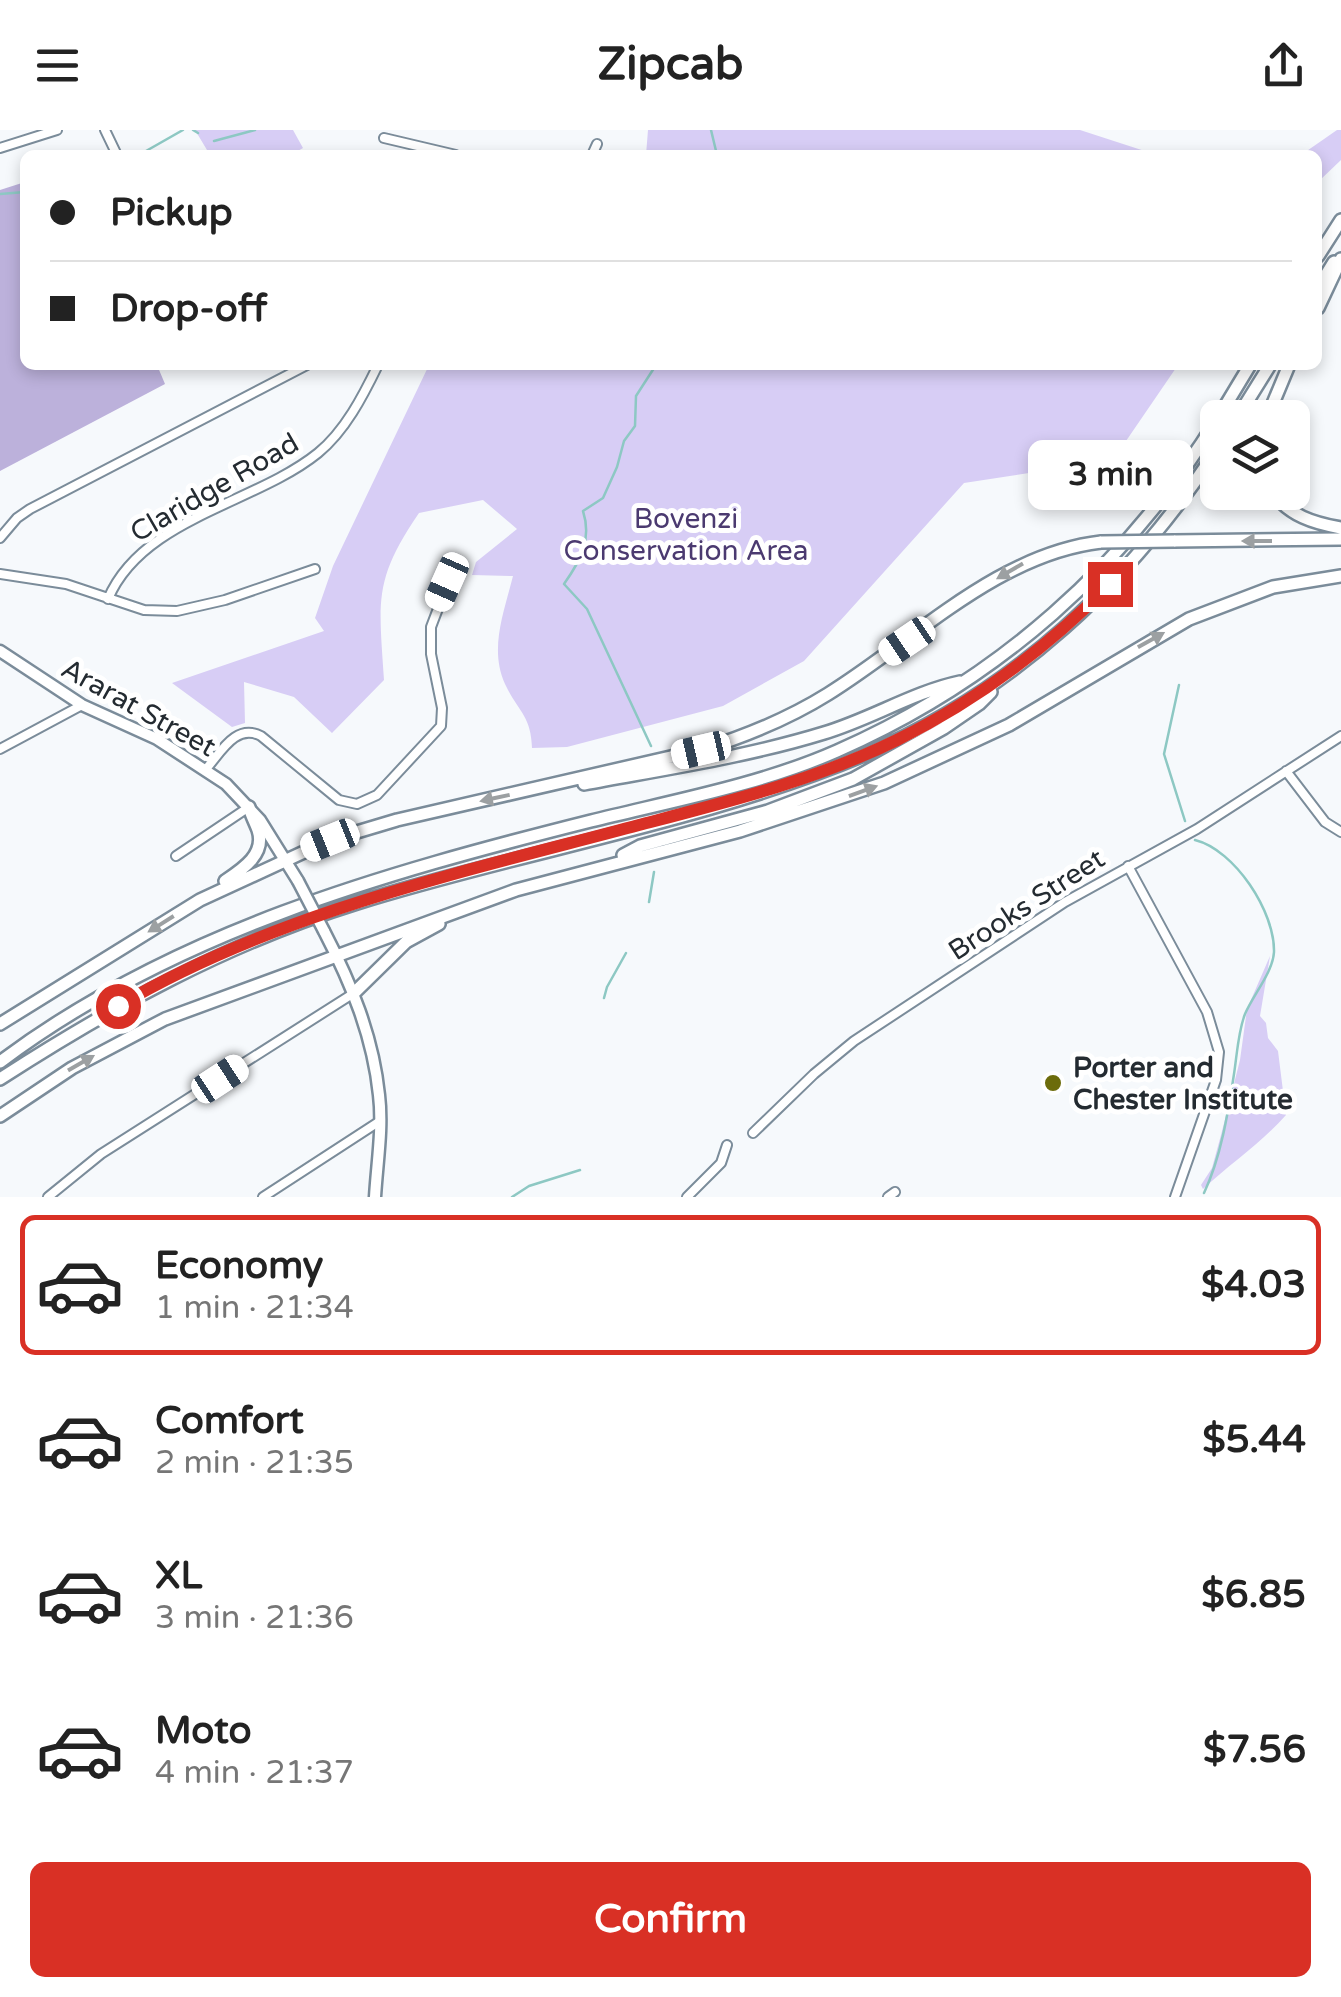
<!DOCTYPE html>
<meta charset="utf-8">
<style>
:root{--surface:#fff;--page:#f6f6f6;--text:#222;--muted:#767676;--line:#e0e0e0;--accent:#d93025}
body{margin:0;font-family:"Varela Round",sans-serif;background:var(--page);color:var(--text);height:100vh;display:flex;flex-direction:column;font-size:38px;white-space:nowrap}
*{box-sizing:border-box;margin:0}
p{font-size:32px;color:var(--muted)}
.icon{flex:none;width:55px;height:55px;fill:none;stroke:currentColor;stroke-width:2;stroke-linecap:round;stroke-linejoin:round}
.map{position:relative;height:1067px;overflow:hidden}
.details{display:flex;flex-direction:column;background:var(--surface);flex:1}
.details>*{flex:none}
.banner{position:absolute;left:20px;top:20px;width:1302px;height:220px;border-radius:15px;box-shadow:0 5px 15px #0003;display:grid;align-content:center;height:220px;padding:0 30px;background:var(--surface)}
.controls{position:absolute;left:1200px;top:270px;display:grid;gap:20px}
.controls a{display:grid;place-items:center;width:110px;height:110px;border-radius:15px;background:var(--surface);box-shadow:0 5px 15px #0003;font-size:50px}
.end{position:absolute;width:45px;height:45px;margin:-22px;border:12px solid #d93025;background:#fff;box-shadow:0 0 0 5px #fff}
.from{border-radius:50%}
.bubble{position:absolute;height:70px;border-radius:15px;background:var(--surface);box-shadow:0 5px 15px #0003;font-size:32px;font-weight:700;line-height:70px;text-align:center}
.car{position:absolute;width:30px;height:60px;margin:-30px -15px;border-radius:12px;box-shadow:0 0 8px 2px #0007;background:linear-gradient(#fff 24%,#345 0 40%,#fff 0 76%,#345 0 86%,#fff 0)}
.banner b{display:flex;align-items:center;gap:35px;height:95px;font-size:38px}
.banner b+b{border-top:2px solid var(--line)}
.banner i{width:25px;height:25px;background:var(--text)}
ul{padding:18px 0 0;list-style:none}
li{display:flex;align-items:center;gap:30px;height:140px;margin:0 20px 15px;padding:0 10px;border:5px solid transparent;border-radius:15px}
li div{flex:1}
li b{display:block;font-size:38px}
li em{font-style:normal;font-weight:700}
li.current{border-color:var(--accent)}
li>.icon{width:90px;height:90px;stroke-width:1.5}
.primary-button{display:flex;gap:20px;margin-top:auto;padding:20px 30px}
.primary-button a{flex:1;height:115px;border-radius:15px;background:var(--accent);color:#fff;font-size:40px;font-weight:700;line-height:115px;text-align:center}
header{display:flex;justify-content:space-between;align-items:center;height:130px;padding:0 30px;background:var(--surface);font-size:45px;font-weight:700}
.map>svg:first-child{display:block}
.green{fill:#d7cdf5}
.forest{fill:#bcb1db}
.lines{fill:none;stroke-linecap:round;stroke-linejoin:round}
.stream{stroke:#8dc8c3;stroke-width:2.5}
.minor-casing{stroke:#7b8c9a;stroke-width:12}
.major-casing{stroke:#7b8c9a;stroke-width:15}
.highway-casing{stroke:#7b8c9a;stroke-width:16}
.minor{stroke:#fff;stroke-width:8}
.major{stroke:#fff;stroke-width:10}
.highway{stroke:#fff;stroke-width:11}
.major-bridge-casing{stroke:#7b8c9a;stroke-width:15;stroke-linecap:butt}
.highway-bridge-casing{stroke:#7b8c9a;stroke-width:16;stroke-linecap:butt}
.major-bridge{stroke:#fff;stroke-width:10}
.highway-bridge{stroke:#fff;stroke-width:11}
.oneway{fill:#9ca0a2}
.route{stroke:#d93025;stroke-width:12}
.poi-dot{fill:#6c6c0b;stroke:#fff;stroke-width:4}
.labels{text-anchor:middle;stroke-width:10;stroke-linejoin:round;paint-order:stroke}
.street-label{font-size:28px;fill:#242b31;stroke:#fff}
.park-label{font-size:28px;fill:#4b3a70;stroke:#fff}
.poi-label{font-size:28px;font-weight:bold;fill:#242b31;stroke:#fff;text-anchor:start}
</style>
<header><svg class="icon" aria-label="menu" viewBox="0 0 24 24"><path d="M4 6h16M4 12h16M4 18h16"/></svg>Zipcab<svg class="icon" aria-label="share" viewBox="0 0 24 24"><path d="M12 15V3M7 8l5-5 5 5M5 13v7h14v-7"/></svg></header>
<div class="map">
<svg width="1341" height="1067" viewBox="0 0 1341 1067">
<rect width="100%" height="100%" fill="#f6f9fc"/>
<path class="green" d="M 195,0 L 293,0 L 303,18 L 291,25 L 210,25 Z
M 648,0 L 1080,0 L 1157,25 L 646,25 Z
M 1337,0 L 1341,0 L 1341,30 L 1318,52 L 1318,25 L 1301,25 Z
M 429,235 L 1178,235 L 1113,330 L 964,353 L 804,531 L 723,576 L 567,617 L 532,618 C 531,585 518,582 505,554 C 489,519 504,482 513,446 L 472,445 L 476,432 L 517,399 L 483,370 L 419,383 C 373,450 379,471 384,550 L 332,603 L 294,567 L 244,552 L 245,593 L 232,597 L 172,553 L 324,501 L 315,488 L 333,436 Z
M 1270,826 L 1260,886 L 1266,893 L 1268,908 L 1278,921 L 1286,985 C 1261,1013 1231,1033 1203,1059 L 1201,1055 L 1212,1038 L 1221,1005 L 1240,930 L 1247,879 Z"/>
<path class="forest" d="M 25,52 L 25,235 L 157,235 L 165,254 L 0,341 L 0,60 Z"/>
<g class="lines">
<path class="stream" d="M 193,0 L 198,3
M 711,0 L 717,25
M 214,11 L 255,0
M 139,25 L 183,0
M 0,64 L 25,62
M 1179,555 L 1164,624 L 1185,691
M 651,616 L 587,479 L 564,454 C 581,430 592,409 583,381 L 603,368 L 617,337 L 624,311 L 635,296 L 636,266 L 656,235
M 1195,710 C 1235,720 1275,782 1274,822 C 1273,842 1253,865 1245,884 C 1238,902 1237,925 1234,944 C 1228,983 1221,1027 1204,1063
M 649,772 L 654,742
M 604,868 L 607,857 L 626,823
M 512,1067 L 529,1056 L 580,1040"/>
<defs>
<path id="minor" d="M 105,0 L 117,25
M 384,8 L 456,25
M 0,18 L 57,0
M 592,25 L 597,14
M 0,408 L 17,388 L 30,379 L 307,235
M 0,444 L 66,454 L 144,480 L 177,481 L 225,470 L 315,439
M 108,469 C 142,388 255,374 318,323 C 345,301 363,266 378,235
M 0,619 L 82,575
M 206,639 C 221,622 236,593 261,606 L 339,670 L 357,674 L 377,665 L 441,596 L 442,578 L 431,524 L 431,497 L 455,434
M 1286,641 L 1325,692 L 1341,702
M 176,726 L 249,677
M 1128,736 L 1207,882 L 1219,922 L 1216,950 L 1175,1067
M 753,1003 L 814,944 L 854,911 L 1065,772 L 1197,699 L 1341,606
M 48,1067 L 101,1024 L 354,863
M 263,1067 L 380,991
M 687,1067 L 721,1033 L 727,1015
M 888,1067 L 895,1062"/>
<path id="major" d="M 0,521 L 82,575 L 157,609 L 226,654 L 260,690 L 298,751
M 324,801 C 351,853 373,906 379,965 C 383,998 377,1033 375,1067"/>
<path id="highway" d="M 1318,126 L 1341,90
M 1318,158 L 1334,132
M 1318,178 L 1341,129
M 1218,288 L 1250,235
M 1237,288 L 1270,235
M 1267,288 L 1289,235
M 1272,362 C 1290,386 1313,393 1341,398
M 1174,411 L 1341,409
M 584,654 C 664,639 746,627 824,603 C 871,589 913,562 960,552
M 623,725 L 640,716 L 768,681 L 853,649 L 944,598 L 979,574 L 991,562
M 225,751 C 243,739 266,724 258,700 C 255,692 251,685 249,677
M 354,863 L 406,812 L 439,794
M 0,894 L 200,770 L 330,710 L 397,690 L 701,620 C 746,606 788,589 828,564 C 915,510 997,424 1101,412
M 0,932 C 173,802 384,743 591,691 C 672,671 760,655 837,621 C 997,551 1126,436 1218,288
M 0,949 C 113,876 228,813 357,773 C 523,721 705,692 864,625 C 1012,563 1131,451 1218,318
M 0,986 L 72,938 L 165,889 L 516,760 L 740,701 L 884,653 L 1009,595 L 1189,489 L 1273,457 L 1341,446"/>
</defs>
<use href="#minor" class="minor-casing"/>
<use href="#major" class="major-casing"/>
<use href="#highway" class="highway-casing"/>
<use href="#minor" class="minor"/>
<use href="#major" class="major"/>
<use href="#highway" class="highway"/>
<defs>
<path id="major-bridge" d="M 298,751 L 324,801"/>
<path id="highway-bridge" d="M 1101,412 L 1174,411"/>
</defs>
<use href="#major-bridge" class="major-bridge-casing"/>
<use href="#highway-bridge" class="highway-bridge-casing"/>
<use href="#major-bridge" class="major-bridge"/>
<use href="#highway-bridge" class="highway-bridge"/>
</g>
<defs><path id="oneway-solid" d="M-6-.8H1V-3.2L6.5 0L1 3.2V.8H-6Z" transform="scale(2.5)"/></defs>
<g class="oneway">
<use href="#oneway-solid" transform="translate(1257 411) rotate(180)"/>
<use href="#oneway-solid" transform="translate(1010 441) rotate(150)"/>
<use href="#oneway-solid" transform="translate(1151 510) rotate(-29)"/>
<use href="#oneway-solid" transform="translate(863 661) rotate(-20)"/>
<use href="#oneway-solid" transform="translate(495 668) rotate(168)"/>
<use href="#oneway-solid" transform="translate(161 794) rotate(148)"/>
<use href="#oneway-solid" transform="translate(81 933) rotate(-30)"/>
</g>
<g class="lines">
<path class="route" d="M 118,876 C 277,782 463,742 639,695 C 727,672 816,650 897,610 C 978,570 1047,518 1110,454"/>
</g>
<circle class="poi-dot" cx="1053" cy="953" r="10"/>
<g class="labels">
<g class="street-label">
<text transform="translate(214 357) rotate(-30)" y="10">Claridge Road</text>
<text transform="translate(139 577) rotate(29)" y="10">Ararat Street</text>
<text transform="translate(1026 774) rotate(-33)" y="10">Brooks Street</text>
</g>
<g class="park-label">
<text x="686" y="398">Bovenzi<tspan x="686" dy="32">Conservation Area</tspan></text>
</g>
<g class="poi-label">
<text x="1073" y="947">Porter and<tspan x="1073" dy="32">Chester Institute</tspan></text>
</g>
</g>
</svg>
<div class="controls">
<a><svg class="icon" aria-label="layers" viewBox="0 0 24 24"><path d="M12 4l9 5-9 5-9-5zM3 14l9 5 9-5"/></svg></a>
</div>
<i class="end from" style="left:118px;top:876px"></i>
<i class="end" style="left:1110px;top:454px"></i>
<div class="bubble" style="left:1028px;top:310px;width:165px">3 min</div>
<i class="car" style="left:447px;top:452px;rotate:204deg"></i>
<i class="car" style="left:907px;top:511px;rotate:236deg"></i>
<i class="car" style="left:701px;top:620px;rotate:257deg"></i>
<i class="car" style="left:330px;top:710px;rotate:248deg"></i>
<i class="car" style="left:220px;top:949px;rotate:57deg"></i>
<div class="banner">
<b><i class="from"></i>Pickup</b>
<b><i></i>Drop-off</b>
</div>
</div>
<section class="details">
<ul>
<li class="current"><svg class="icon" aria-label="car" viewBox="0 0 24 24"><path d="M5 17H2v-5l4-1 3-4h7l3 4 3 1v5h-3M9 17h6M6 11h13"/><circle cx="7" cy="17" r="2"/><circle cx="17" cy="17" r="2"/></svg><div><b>Economy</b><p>1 min · 21:34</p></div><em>$4.03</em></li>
<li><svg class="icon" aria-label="car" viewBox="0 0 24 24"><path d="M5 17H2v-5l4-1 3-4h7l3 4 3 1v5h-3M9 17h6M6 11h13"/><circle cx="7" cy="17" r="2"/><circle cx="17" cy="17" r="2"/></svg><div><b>Comfort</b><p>2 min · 21:35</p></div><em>$5.44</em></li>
<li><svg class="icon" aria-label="car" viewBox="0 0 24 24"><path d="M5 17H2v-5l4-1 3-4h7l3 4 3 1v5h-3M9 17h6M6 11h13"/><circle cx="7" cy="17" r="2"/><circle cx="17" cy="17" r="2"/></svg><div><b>XL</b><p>3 min · 21:36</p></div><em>$6.85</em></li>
<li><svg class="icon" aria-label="car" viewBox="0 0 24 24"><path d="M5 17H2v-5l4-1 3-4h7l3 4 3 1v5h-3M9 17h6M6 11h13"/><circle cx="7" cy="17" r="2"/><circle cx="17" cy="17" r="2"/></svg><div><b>Moto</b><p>4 min · 21:37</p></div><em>$7.56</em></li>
</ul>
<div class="primary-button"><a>Confirm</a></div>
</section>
